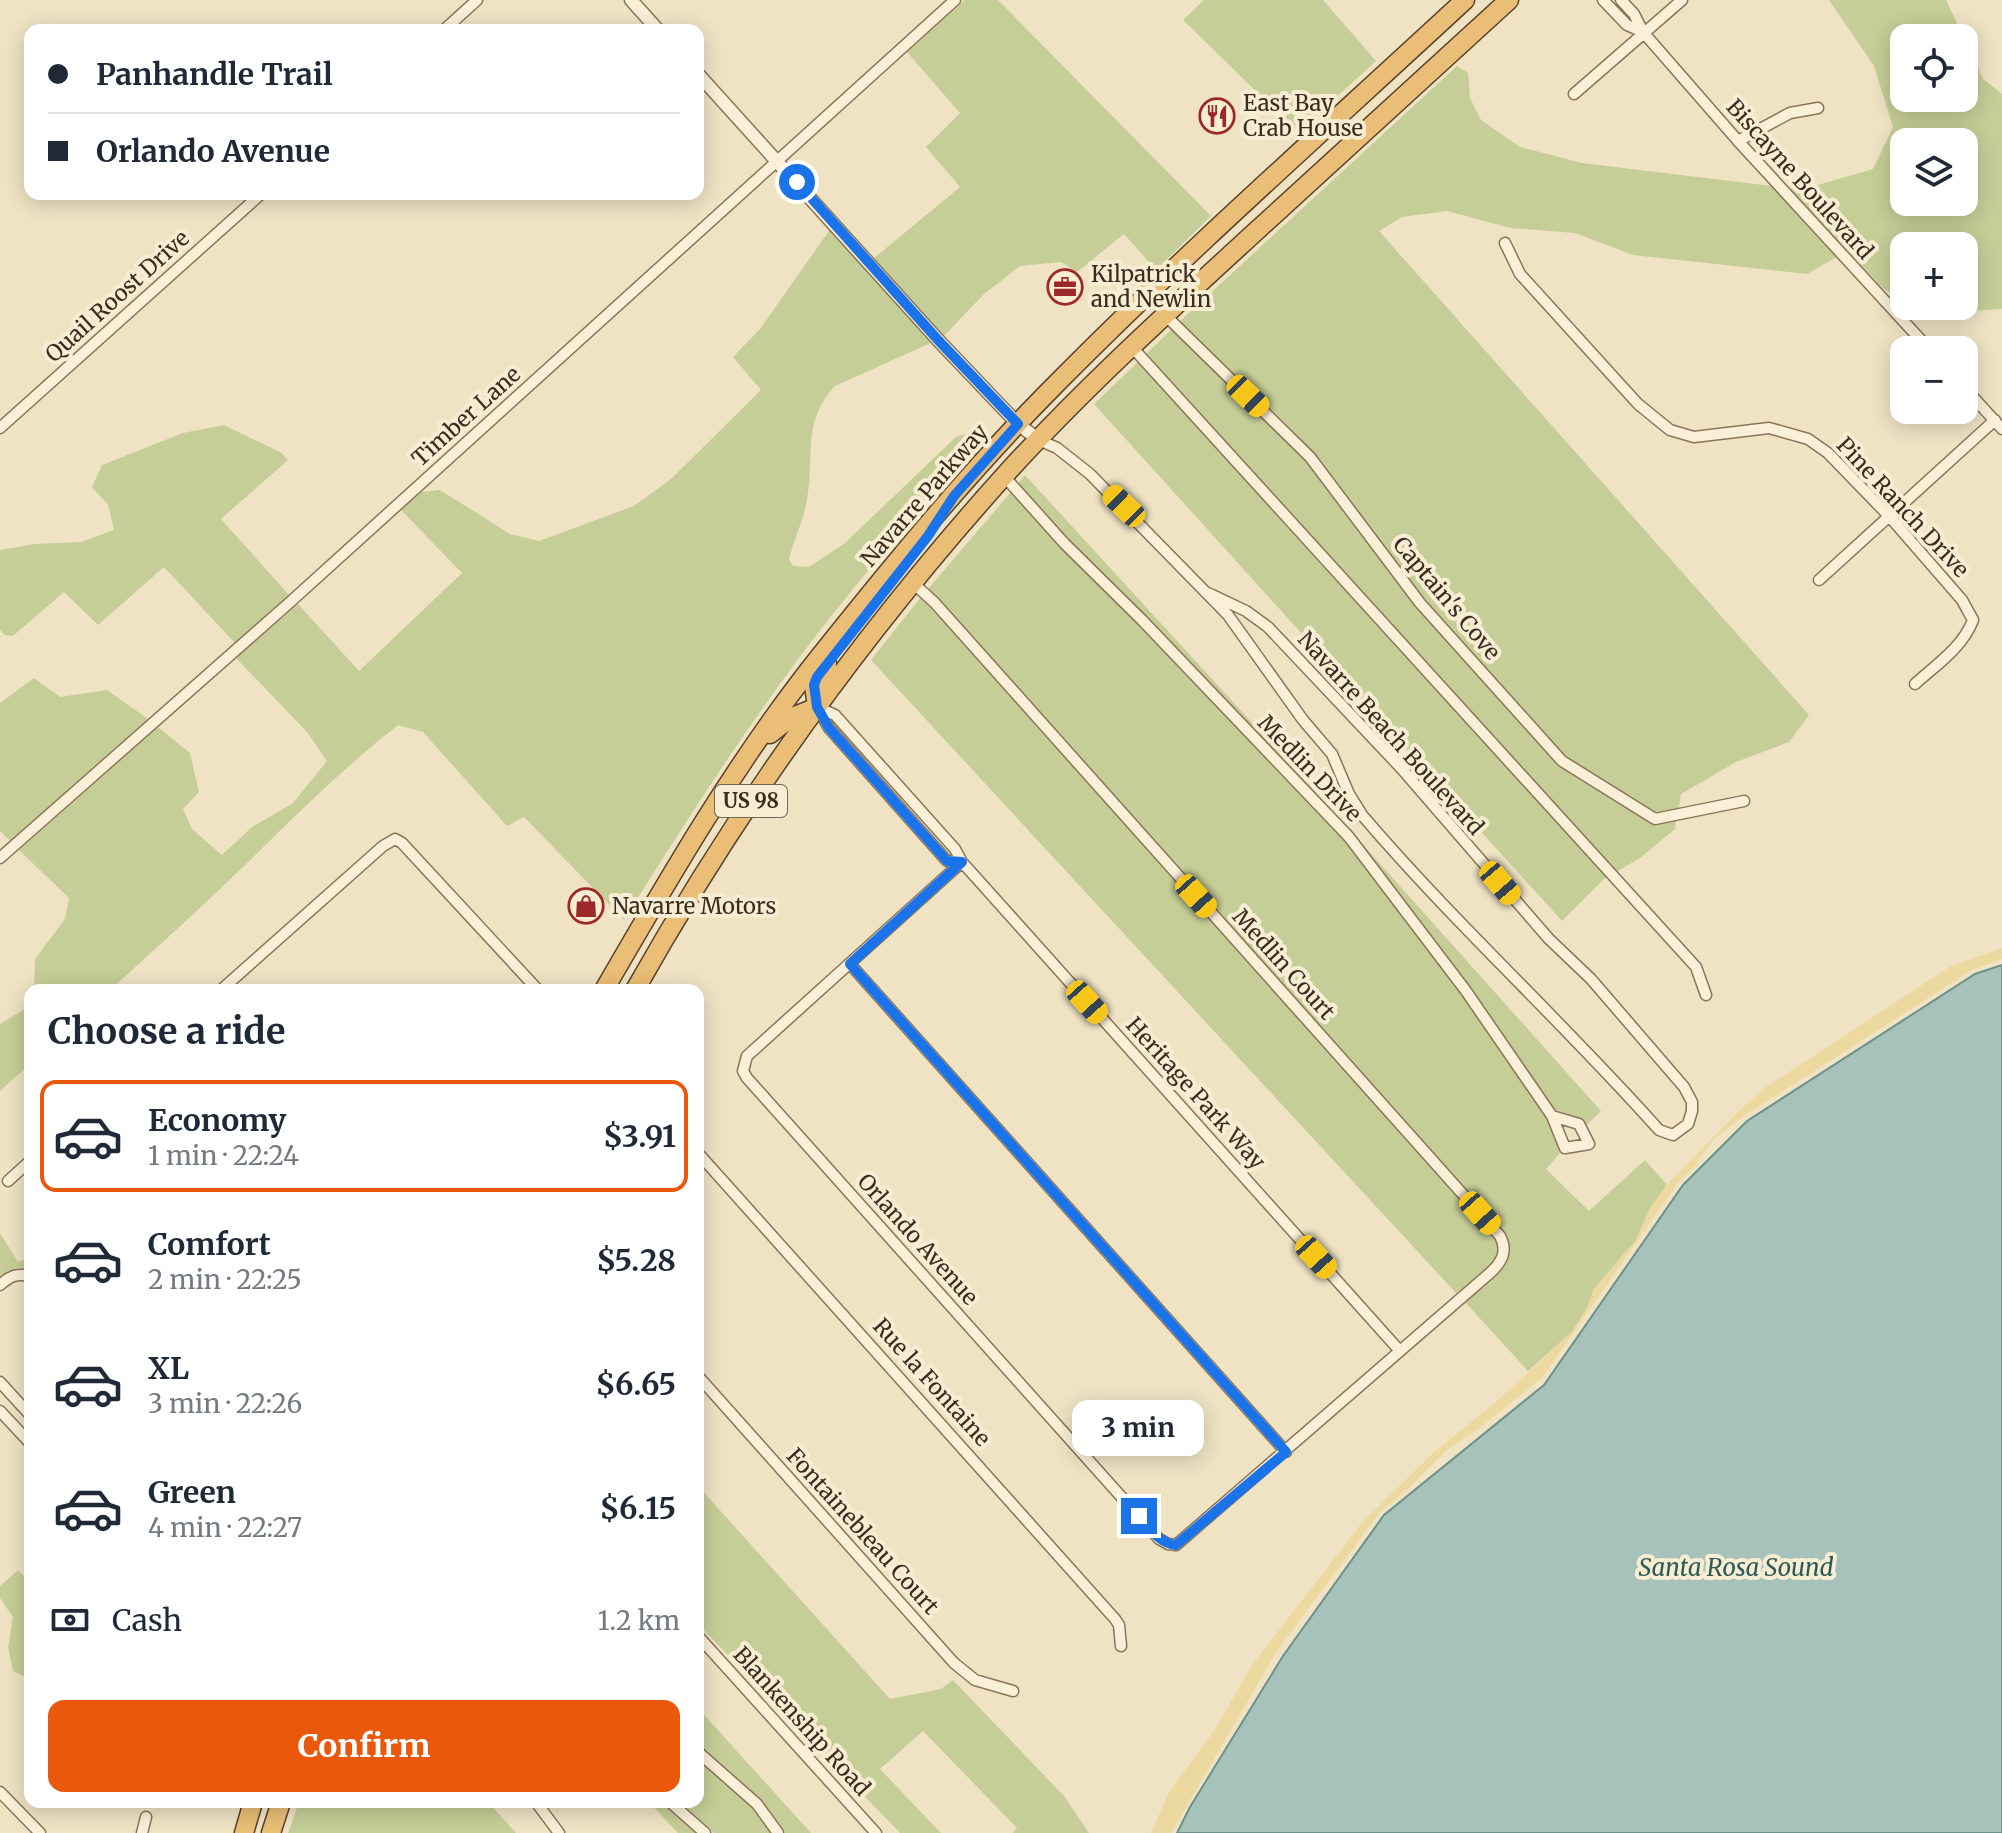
<!DOCTYPE html>
<meta charset="utf-8">
<style>
:root{--surface:#fff;--page:#f2f2f3;--text:#1f2937;--muted:#747a83;--line:#e0e1e3;--accent:#ea580c}
body{margin:0;font-family:Merriweather,serif;background:var(--page);color:var(--text);height:100vh;display:flex;flex-direction:column;font-size:30px;white-space:nowrap}
*{box-sizing:border-box;margin:0}
p{font-size:26px;color:var(--muted)}
.icon{flex:none;width:44px;height:44px;fill:none;stroke:currentColor;stroke-width:2;stroke-linecap:round;stroke-linejoin:round}
.map{position:relative;flex:1;overflow:hidden}
.panel{position:absolute;left:24px;top:984px;width:680px;height:824px;display:flex;flex-direction:column;background:var(--surface);border-radius:16px;box-shadow:0 4px 20px #0003}
.panel>*{flex:none}
.hud{position:absolute;left:24px;top:24px;width:680px;height:176px;border-radius:16px;box-shadow:0 4px 20px #0003;display:grid;align-content:center;height:176px;padding:0 24px;background:var(--surface)}
.buttons{position:absolute;left:1890px;top:24px;display:grid;gap:16px}
.buttons a{display:grid;place-items:center;width:88px;height:88px;border-radius:16px;background:var(--surface);box-shadow:0 4px 20px #0003;font-size:40px}
.end{position:absolute;width:36px;height:36px;margin:-18px;border:10px solid #1a73e8;background:#fff;box-shadow:0 0 0 4px #fff}
.from{border-radius:50%}
.bubble{position:absolute;height:56px;border-radius:16px;background:var(--surface);box-shadow:0 4px 20px #0003;font-size:26px;font-weight:700;line-height:56px;text-align:center}
.car{position:absolute;width:24px;height:48px;margin:-24px -12px;border-radius:10px;box-shadow:0 0 6px 2px #0007;background:linear-gradient(#f5c518 24%,#345 0 40%,#f5c518 0 76%,#345 0 86%,#f5c518 0)}
.hud b{display:flex;align-items:center;gap:28px;height:76px;font-size:30px}
.hud b+b{border-top:2px solid var(--line)}
.hud i{width:20px;height:20px;background:var(--text)}
ul{padding:0;list-style:none}
li{display:flex;align-items:center;gap:24px;height:112px;margin:0 16px 12px;padding:0 8px;border:4px solid transparent;border-radius:16px}
li div{flex:1}
li b{display:block;font-size:30px}
li em{font-style:normal;font-weight:700}
li.on{border-color:var(--accent)}
li>.icon{width:72px;height:72px;stroke-width:1.5}
h2{padding:0 24px;font-size:36px;line-height:96px}
.pay{display:flex;align-items:center;gap:20px;height:88px;padding:0 24px;font-size:30px}
.pay p{margin-inline-start:auto}
.action{display:flex;gap:16px;margin-top:auto;padding:16px 24px}
.action a{flex:1;height:92px;border-radius:16px;background:var(--accent);color:#fff;font-size:32px;font-weight:700;line-height:92px;text-align:center}
.map>svg:first-child{display:block}
.green{fill:#c6ce97;fill-rule:evenodd}
.sand{fill:#ebd9a0}
.water{fill:#a6c2ba;stroke:#6c9188;stroke-width:2}
.lines{fill:none;stroke-linecap:round;stroke-linejoin:round}
.minor-casing{stroke:#8a745a;stroke-width:13}
.tertiary-casing{stroke:#8a745a;stroke-width:15}
.trunk-casing{stroke:#58422e;stroke-width:21}
.minor{stroke:#faf0d7;stroke-width:10}
.tertiary{stroke:#faf0d7;stroke-width:12}
.trunk{stroke:#eabe77;stroke-width:18}
.route{stroke:#1a73e8;stroke-width:10}
.labels{text-anchor:middle;stroke-width:8;stroke-linejoin:round;paint-order:stroke}
.shield{fill:#f6edd3;stroke:#726654;stroke-width:2}
.shield-label{font-size:20px;font-weight:bold;fill:#3a2c1e}
.poi-label{font-size:22px;fill:#3a2c1e;stroke:#f6edd3;text-anchor:start}
.street-label{font-size:22px;fill:#3a2c1e;stroke:#f6edd3}
.water-label{font-size:24px;font-style:italic;fill:#2d5a58;stroke:#f6edd3}
</style>
<div class="map">
<svg width="2002" height="1833" viewBox="0 0 2002 1833">
<rect width="100%" height="100%" fill="#efe3c4"/>
<path class="green" d="M 965,0 L 998,0 L 1211,216 L 1156,270 L 1124,234 L 1077,272 L 1061,262 L 1020,266 L 983,295 L 943,337 L 873,259 L 960,187 L 926,147 L 960,113 L 907,52 Z
M 1204,0 L 1323,0 L 1376,61 L 1298,132 L 1183,20 Z
M 1829,0 L 1946,0 L 1964,38 L 1904,38 L 1904,98 L 1964,98 L 1964,38 L 1983,79 L 2002,94 L 2002,309 L 1922,314 L 1910,306 L 1964,306 L 1964,246 L 1904,246 L 1904,302 L 1883,288 L 1788,188 L 1804,189 L 1873,169 L 1893,127 L 1874,66 ZM 1904,142 L 1964,142 L 1964,202 L 1904,202 Z
M 1457,66 L 1468,73 L 1470,98 L 1481,120 L 1520,147 L 1582,163 L 1772,186 L 1837,257 L 1807,274 L 1633,255 L 1575,233 L 1510,228 L 1447,211 L 1402,217 L 1379,231 L 1809,715 L 1789,742 L 1736,762 L 1681,794 L 1679,808 L 1656,813 L 1565,757 L 1425,599 L 1313,453 L 1179,322 Z
M 831,228 L 933,342 L 835,386 C 801,422 815,457 807,499 C 804,519 794,539 789,559 L 793,566 L 809,567 L 845,543 L 957,436 L 977,431 L 983,438 C 915,515 846,593 785,677 C 728,755 676,837 624,920 L 524,817 L 507,826 L 423,732 L 398,725 C 343,768 294,817 245,865 C 201,908 155,949 110,990 L 34,990 L 35,959 L 65,919 L 69,898 L 19,850 L 158,727 L 190,753 L 199,792 L 183,809 L 192,829 L 222,855 L 252,827 L 292,804 L 327,761 L 307,732 L 236,658 L 298,604 L 359,671 L 462,573 L 401,510 L 421,492 L 440,490 L 510,534 L 539,541 L 634,506 L 671,479 L 761,390 L 733,357 L 760,329 Z
M 1172,329 L 1306,461 L 1416,606 L 1558,765 L 1653,824 L 1676,821 L 1675,829 L 1640,858 L 1604,879 L 1562,921 L 1094,404 Z
M 224,425 L 282,453 L 288,460 L 221,519 L 289,595 L 284,600 L 230,647 L 234,642 L 164,567 L 98,625 L 64,592 L 13,636 L 5,635 L 0,630 L 0,550 L 35,544 L 81,542 L 114,530 L 108,505 L 92,487 L 102,465 L 183,433 Z
M 1025,475 L 1344,823 L 1146,616 L 1068,540 L 1018,484 Z
M 1011,492 L 1060,547 L 1138,624 L 1345,841 L 1461,994 L 1546,1116 L 1562,1151 L 1546,1169 L 1589,1211 L 1645,1160 L 1667,1185 L 1650,1208 L 1636,1240 L 1594,1289 L 1588,1306 L 1572,1332 L 1528,1371 L 1465,1302 C 1487,1284 1522,1265 1504,1232 L 928,589 Z
M 921,597 L 1496,1239 C 1506,1262 1472,1280 1456,1293 L 871,660 Z
M 34,678 L 60,697 L 107,690 L 148,719 L 10,841 L 0,831 L 0,703 Z
M 1357,838 L 1601,1111 L 1586,1126 L 1580,1118 L 1554,1109 L 1470,988 Z
M 30,1006 L 30,1064 L 0,1091 L 0,1024 Z
M 0,1233 L 18,1262 L 30,1257 L 30,1270 L 17,1268 L 0,1276 Z
M 698,1486 L 890,1699 L 941,1689 L 953,1680 L 1064,1796 L 1089,1833 L 1013,1833 L 1017,1828 L 923,1731 L 880,1769 L 941,1833 L 900,1833 L 698,1624 Z
M 18,1570 L 30,1582 L 30,1679 L 13,1671 L 8,1647 L 13,1617 L 0,1598 L 0,1586 Z
M 698,1708 L 811,1833 L 785,1833 L 761,1800 L 698,1745 Z
M 698,1759 L 753,1808 L 772,1833 L 714,1833 L 678,1802 L 698,1802 Z
M 299,1802 L 488,1802 L 516,1833 L 288,1833 Z
M 649,1802 L 661,1802 L 697,1833 L 678,1833 Z"/>
<path class="sand" d="M 2002,948 L 2002,959 L 1972,970 L 1744,1116 L 1713,1140 L 1694,1167 L 1679,1181 L 1542,1378 L 1477,1430 L 1448,1449 L 1408,1489 L 1380,1512 L 1277,1651 L 1171,1833 L 1151,1833 L 1169,1792 L 1214,1731 L 1252,1665 L 1361,1524 L 1434,1452 L 1496,1402 L 1572,1332 L 1588,1306 L 1594,1289 L 1636,1240 L 1650,1208 L 1672,1179 L 1740,1110 L 1763,1089 L 1951,966 Z"/>
<path class="water" d="M 2002,965 L 2002,1833 L 1177,1833 L 1190,1807 L 1283,1656 L 1384,1515 L 1544,1385 L 1683,1185 L 1747,1121 L 1975,974 Z"/>
<g class="lines">
<defs>
<path id="minor" d="M 1603,0 L 1627,25 L 1643,32
M 1621,0 L 1634,14 L 1643,32 L 1738,141 L 1930,350
M 444,30 L 477,0
M 1574,94 L 1682,0
M 1738,141 L 1790,113 L 1818,108
M 1505,243 L 1520,274 L 1638,404 L 1670,430 L 1694,437 L 1769,428 L 1808,439 L 1828,453 L 1889,516 L 1962,600 L 1973,620 C 1963,647 1936,665 1915,684
M 1165,315 L 1310,457 L 1420,603 L 1562,761 L 1655,819 L 1744,801
M 1132,347 L 1696,967 L 1706,995
M 1964,387 L 2002,429
M 0,428 L 261,194
M 1039,440 L 1057,448 L 1090,474 L 1228,615 L 1303,720 L 1332,754 L 1349,794 L 1362,815 C 1456,925 1563,1022 1659,1130 L 1673,1135 L 1688,1124 L 1692,1111 L 1692,1102 L 1684,1087 L 1591,979 L 1549,939 L 1401,768 L 1268,627 L 1246,611 L 1208,593
M 1004,476 L 1064,543 L 1142,620 L 1349,837 L 1466,991 L 1552,1116 L 1565,1148 L 1589,1144 L 1579,1124 L 1552,1116
M 1819,580 L 1995,420
M 914,584 L 934,602 L 1500,1236 C 1508,1251 1502,1262 1490,1273 L 1176,1545 L 1168,1544 L 1159,1539 L 747,1078 L 743,1071 L 747,1056 L 962,862
M 817,707 L 835,715 L 955,849 L 962,862 L 1399,1350
M 817,707 L 829,728 L 947,861 L 962,862
M 0,858 L 288,604 L 955,0
M 850,964 L 1286,1452
M 221,990 L 383,846 L 395,839 L 402,843 L 538,990
M 698,1153 L 1115,1619 L 1119,1625 L 1121,1646
M 8,1181 L 30,1161
M 0,1285 C 10,1276 17,1273 30,1276
M 698,1376 L 954,1663 L 975,1680 L 1013,1691
M 0,1382 L 30,1415
M 0,1411 L 30,1443
M 698,1636 L 876,1833
M 698,1752 L 757,1804 L 778,1833
M 0,1792 L 40,1833
M 536,1802 L 559,1833
M 670,1802 L 705,1833
M 142,1833 L 146,1817"/>
<path id="tertiary" d="M 631,0 L 658,30
M 698,74 L 938,340 L 1018,424 L 1039,440"/>
<path id="trunk" d="M 770,734 L 790,718 L 817,707 L 814,685 L 827,664
M 604,990 C 670,876 737,760 820,656 C 895,562 973,467 1059,381 C 1190,249 1329,126 1465,0
M 635,990 C 738,807 864,632 1004,476 C 1082,390 1168,312 1253,234 C 1338,156 1423,78 1509,0
M 244,1833 L 253,1802
M 271,1833 L 281,1802"/>
</defs>
<use href="#minor" class="minor-casing"/>
<use href="#tertiary" class="tertiary-casing"/>
<use href="#trunk" class="trunk-casing"/>
<use href="#minor" class="minor"/>
<use href="#tertiary" class="tertiary"/>
<use href="#trunk" class="trunk"/>
</g>
<g class="lines">
<path class="route" d="M 797,182 L 938,340 L 1018,424 L 954,496 L 928,536 L 817,677 L 814,685 L 817,707 L 829,728 L 947,861 L 962,862 L 850,964 L 1286,1452 L 1176,1545 C 1159,1543 1150,1528 1139,1516"/>
</g>
<defs>
<symbol id="restaurant-ring" viewBox="-11 -11 22 22"><circle r="9.5" fill="#f6edd3" stroke="#9a2928" stroke-width="1.5"/><path d="M-5-6h1v4h1v-4h1v4h1v-4h1v5L-1.5 .5V6h-2V.5L-5-1ZM5-6V6H3V1.5H1.5Q1.5-4 5-6Z" fill="#9a2928"/></symbol>
<symbol id="office-ring" viewBox="-11 -11 22 22"><circle r="9.5" fill="#f6edd3" stroke="#9a2928" stroke-width="1.5"/><path d="M-6-3h4V-5.5h4V-3h4V5H-6ZM-1-4.5V-3h2v-1.5ZM-6 0V1H6V0Z" fill="#9a2928"/></symbol>
<symbol id="shop-ring" viewBox="-11 -11 22 22"><circle r="9.5" fill="#f6edd3" stroke="#9a2928" stroke-width="1.5"/><path d="M-5-2.5h2.3a2.7 3.5 0 0 1 5.4 0H5L5.5 6h-11ZM-1.5-2.5h3a1.5 2.3 0 0 0-3 0Z" fill="#9a2928"/></symbol>
</defs>
<g fill-rule="evenodd">
<use href="#restaurant-ring" x="1197" y="96" width="40" height="40"/>
<use href="#office-ring" x="1045" y="267" width="40" height="40"/>
<use href="#shop-ring" x="566" y="886" width="40" height="40"/>
</g>
<g class="labels">
<rect class="shield" x="715" y="785" width="72" height="32" rx="6"/>
<g class="shield-label">
<text x="751" y="808">US 98</text>
</g>
<g class="poi-label">
<text x="1243" y="111">East Bay<tspan x="1243" dy="25">Crab House</tspan></text>
<text x="1091" y="282">Kilpatrick<tspan x="1091" dy="25">and Newlin</tspan></text>
<text x="612" y="914">Navarre Motors</text>
</g>
<g class="street-label">
<text transform="translate(1800 179) rotate(48)" y="8">Biscayne Boulevard</text>
<text transform="translate(117 296) rotate(-42)" y="8">Quail Roost Drive</text>
<text transform="translate(466 416) rotate(-42)" y="8">Timber Lane</text>
<text transform="translate(924 495) rotate(-49)" y="8">Navarre Parkway</text>
<text transform="translate(1903 507) rotate(47)" y="8">Pine Ranch Drive</text>
<text transform="translate(1447 598) rotate(50)" y="8">Captain's Cove</text>
<text transform="translate(1391 733) rotate(48)" y="8">Navarre Beach Boulevard</text>
<text transform="translate(1310 768) rotate(46)" y="8">Medlin Drive</text>
<text transform="translate(1284 964) rotate(48)" y="8">Medlin Court</text>
<text transform="translate(1196 1093) rotate(48)" y="8">Heritage Park Way</text>
<text transform="translate(918 1239) rotate(48)" y="8">Orlando Avenue</text>
<text transform="translate(932 1382) rotate(48)" y="8">Rue la Fontaine</text>
<text transform="translate(863 1531) rotate(48)" y="8">Fontainebleau Court</text>
<text transform="translate(802 1721) rotate(48)" y="8">Blankenship Road</text>
</g>
<g class="water-label">
<text x="1736" y="1576">Santa Rosa Sound</text>
</g>
</g>
</svg>
<div class="buttons">
<a><svg class="icon" aria-label="locate" viewBox="0 0 24 24"><circle cx="12" cy="12" r="6"/><path d="M12 2v4M12 18v4M2 12h4M18 12h4"/></svg></a>
<a><svg class="icon" aria-label="layers" viewBox="0 0 24 24"><path d="M12 4l9 5-9 5-9-5zM3 14l9 5 9-5"/></svg></a>
<a>+</a>
<a>−</a>
</div>
<i class="end from" style="left:797px;top:182px"></i>
<i class="end" style="left:1139px;top:1516px"></i>
<div class="bubble" style="left:1072px;top:1400px;width:132px">3 min</div>
<i class="car" style="left:1248px;top:396px;rotate:134deg"></i>
<i class="car" style="left:1124px;top:506px;rotate:314deg"></i>
<i class="car" style="left:1500px;top:883px;rotate:139deg"></i>
<i class="car" style="left:1196px;top:896px;rotate:138deg"></i>
<i class="car" style="left:1087px;top:1002px;rotate:138deg"></i>
<i class="car" style="left:1480px;top:1213px;rotate:138deg"></i>
<i class="car" style="left:1316px;top:1257px;rotate:138deg"></i>
<div class="hud">
<b><i class="from"></i>Panhandle Trail</b>
<b><i></i>Orlando Avenue</b>
</div>
<section class="panel">
<h2>Choose a ride</h2>
<ul>
<li class="on"><svg class="icon" aria-label="car" viewBox="0 0 24 24"><path d="M5 17H2v-5l4-1 3-4h7l3 4 3 1v5h-3M9 17h6M6 11h13"/><circle cx="7" cy="17" r="2"/><circle cx="17" cy="17" r="2"/></svg><div><b>Economy</b><p>1 min · 22:24</p></div><em>$3.91</em></li>
<li><svg class="icon" aria-label="car" viewBox="0 0 24 24"><path d="M5 17H2v-5l4-1 3-4h7l3 4 3 1v5h-3M9 17h6M6 11h13"/><circle cx="7" cy="17" r="2"/><circle cx="17" cy="17" r="2"/></svg><div><b>Comfort</b><p>2 min · 22:25</p></div><em>$5.28</em></li>
<li><svg class="icon" aria-label="car" viewBox="0 0 24 24"><path d="M5 17H2v-5l4-1 3-4h7l3 4 3 1v5h-3M9 17h6M6 11h13"/><circle cx="7" cy="17" r="2"/><circle cx="17" cy="17" r="2"/></svg><div><b>XL</b><p>3 min · 22:26</p></div><em>$6.65</em></li>
<li><svg class="icon" aria-label="car" viewBox="0 0 24 24"><path d="M5 17H2v-5l4-1 3-4h7l3 4 3 1v5h-3M9 17h6M6 11h13"/><circle cx="7" cy="17" r="2"/><circle cx="17" cy="17" r="2"/></svg><div><b>Green</b><p>4 min · 22:27</p></div><em>$6.15</em></li>
</ul>
<div class="pay"><svg class="icon" aria-label="cash" viewBox="0 0 24 24"><path d="M3 7h18v10H3z"/><circle cx="12" cy="12" r="2"/></svg>Cash<p>1.2 km</p></div>
<div class="action"><a>Confirm</a></div>
</section>
</div>
